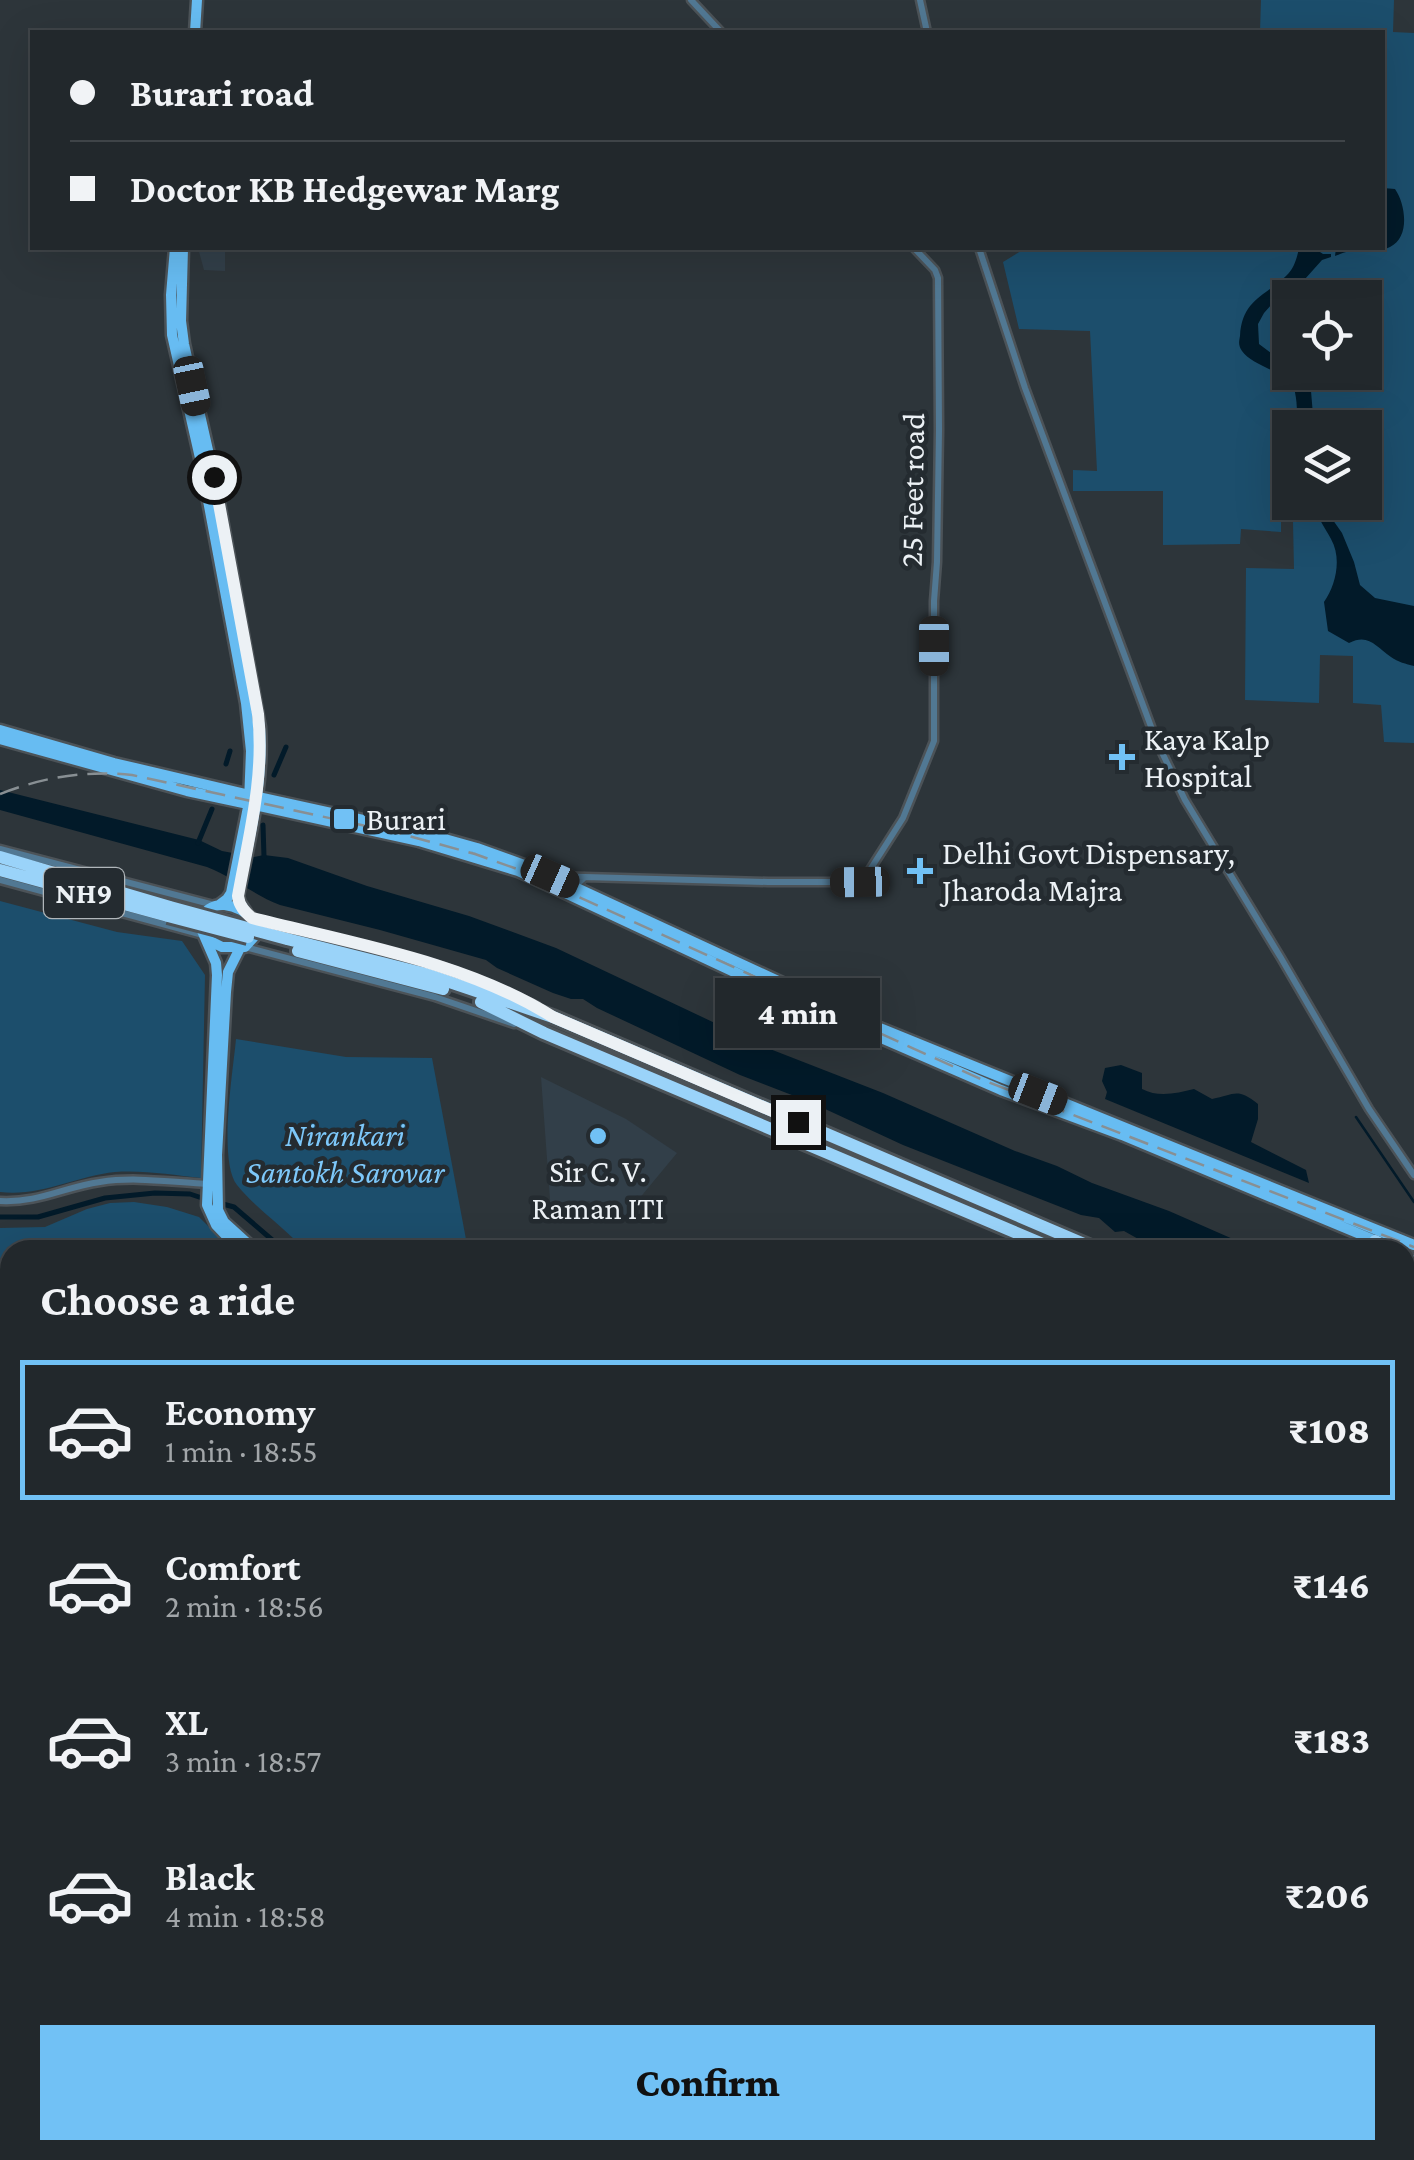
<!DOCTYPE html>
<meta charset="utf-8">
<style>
:root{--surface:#22282c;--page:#2a3034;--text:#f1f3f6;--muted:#a2a6a9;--line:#3f4448;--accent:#71c1f5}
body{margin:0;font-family:"Crimson Pro",serif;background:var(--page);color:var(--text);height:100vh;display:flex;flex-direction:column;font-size:38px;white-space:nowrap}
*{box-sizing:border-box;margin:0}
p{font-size:32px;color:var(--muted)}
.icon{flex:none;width:55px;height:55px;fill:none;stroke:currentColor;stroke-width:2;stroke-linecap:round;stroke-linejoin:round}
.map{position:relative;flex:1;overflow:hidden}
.side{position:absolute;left:0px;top:1240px;width:1415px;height:920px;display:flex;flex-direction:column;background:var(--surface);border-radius:30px 30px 0 0;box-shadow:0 10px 40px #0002,0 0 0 2px var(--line)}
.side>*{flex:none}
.guide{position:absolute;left:30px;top:30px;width:1355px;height:220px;border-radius:0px;box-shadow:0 10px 40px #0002,0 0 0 2px var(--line);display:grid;align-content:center;height:220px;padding:0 40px;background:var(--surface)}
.buttons{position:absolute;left:1272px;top:280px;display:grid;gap:20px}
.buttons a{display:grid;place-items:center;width:110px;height:110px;border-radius:0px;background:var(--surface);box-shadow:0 10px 40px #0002,0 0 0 2px var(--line);font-size:50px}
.end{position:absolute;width:45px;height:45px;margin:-22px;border:12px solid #ecf1f5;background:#111;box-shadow:0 0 0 5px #111}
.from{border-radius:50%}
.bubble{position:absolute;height:70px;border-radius:0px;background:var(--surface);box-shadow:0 10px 40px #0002,0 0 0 2px var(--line);font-size:32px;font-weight:800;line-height:70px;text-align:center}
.car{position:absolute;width:30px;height:60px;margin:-30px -15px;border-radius:12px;box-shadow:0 0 8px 2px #0007;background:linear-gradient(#222 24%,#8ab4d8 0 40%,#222 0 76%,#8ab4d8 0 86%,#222 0)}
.guide b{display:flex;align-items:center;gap:35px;height:95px;font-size:38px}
.guide b+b{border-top:2px solid var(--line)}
.guide i{width:25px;height:25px;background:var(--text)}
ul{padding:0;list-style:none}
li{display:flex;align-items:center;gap:30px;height:140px;margin:0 20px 15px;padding:0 20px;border:5px solid transparent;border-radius:0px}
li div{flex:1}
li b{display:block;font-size:38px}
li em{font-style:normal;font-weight:800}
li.current{border-color:var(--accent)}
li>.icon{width:90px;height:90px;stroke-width:1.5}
h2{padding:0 40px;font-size:45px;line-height:120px}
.button{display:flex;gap:20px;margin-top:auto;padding:20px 40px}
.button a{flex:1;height:115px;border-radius:0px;background:var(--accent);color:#111;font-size:40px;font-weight:800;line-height:115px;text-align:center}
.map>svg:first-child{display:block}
.built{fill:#323f49}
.green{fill:#1c4e6c;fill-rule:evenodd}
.water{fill:#021a29}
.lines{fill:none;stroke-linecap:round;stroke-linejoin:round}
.stream{stroke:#021a29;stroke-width:2.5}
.canal{stroke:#021a29;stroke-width:5}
.minor-casing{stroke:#4c5358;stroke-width:11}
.major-casing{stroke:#4c5358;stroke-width:15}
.highway-casing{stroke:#4c5358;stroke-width:18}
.minor{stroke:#517893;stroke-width:6}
.major{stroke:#67bcf2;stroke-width:10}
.highway{stroke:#9ad3f9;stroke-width:12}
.rail{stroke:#888f93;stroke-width:2.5;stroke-dasharray:20 10;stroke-linecap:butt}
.highway-bridge-casing{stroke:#4c5358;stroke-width:18;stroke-linecap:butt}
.highway-bridge{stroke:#9ad3f9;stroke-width:12}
.route{stroke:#ecf1f5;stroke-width:12}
.poi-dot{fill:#71c1f5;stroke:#242b30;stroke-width:4}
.labels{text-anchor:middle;stroke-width:9;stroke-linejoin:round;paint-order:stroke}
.shield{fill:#242b30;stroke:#b0b6ba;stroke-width:2.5}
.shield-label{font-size:30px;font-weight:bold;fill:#ecf1f5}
.street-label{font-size:32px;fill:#ecf1f5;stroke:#242b30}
.poi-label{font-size:32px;fill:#ecf1f5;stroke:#242b30;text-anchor:start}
.park-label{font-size:32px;font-style:italic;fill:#7dc8fa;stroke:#242b30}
</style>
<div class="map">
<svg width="1414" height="2160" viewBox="0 0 1414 2160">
<rect width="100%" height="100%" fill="#2d353a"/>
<path class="built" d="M 198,248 L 225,248 L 225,271 L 204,270 Z
M 541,1077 L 626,1119 L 677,1153 L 619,1223 L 589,1201 L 551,1213 Z
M 57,2150 L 608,2150 L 605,2160 L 559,2160 L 529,2151 L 527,2160 L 57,2160 Z"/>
<path class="green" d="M 1261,0 L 1394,0 L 1393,32 L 1414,33 L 1414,743 L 1384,742 L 1381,705 L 1353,703 L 1353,656 L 1320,655 L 1319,703 L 1245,700 L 1246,568 L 1294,569 L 1293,522 L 1281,522 L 1281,532 L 1241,529 L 1240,544 L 1163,545 L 1163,491 L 1073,491 L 1073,470 L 1097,471 L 1090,331 L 1019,329 L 1003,262 L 1026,248 L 1382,248 L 1382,32 L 1260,32 ZM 1290,298 L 1365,298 L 1365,372 L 1290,372 ZM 1290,428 L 1365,428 L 1365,502 L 1290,502 Z
M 0,901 L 117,932 L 182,941 L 205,975 L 201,1178 C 173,1175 144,1170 115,1172 C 76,1176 40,1197 0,1192 Z
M 236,1039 L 346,1057 L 432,1058 L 468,1250 L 304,1250 C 284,1226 256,1209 237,1185 C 218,1160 233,1072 236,1039 Z
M 134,1202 L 167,1207 L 199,1217 L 232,1250 L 10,1250 L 10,2150 L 36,2150 L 35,2160 L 0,2160 L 0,1228 L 45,1227 L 87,1209 L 110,1203 Z
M 1414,1867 L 1414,1980 L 1405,1981 L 1405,1868 Z
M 1414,2093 L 1414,2143 L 1410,2151 L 1405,2149 L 1405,2095 Z
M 57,2150 L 419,2150 L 419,2160 L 57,2160 Z
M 1252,2150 L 1339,2150 L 1334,2160 L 1295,2160 L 1283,2156 L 1282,2160 L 1250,2160 Z"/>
<path class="water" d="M 1383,188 L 1395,189 C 1405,203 1411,237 1390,247 C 1381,252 1368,249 1358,250 C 1349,250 1343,253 1335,256 L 1336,248 L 1382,248 L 1383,230 L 1386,222 Z
M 1299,248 L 1314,248 L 1323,254 L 1331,254 L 1331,257 L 1322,260 L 1305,279 L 1297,282 L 1279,296 L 1264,313 L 1258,324 L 1259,344 L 1290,367 L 1290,372 L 1297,373 L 1311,391 L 1314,427 L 1297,427 C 1297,412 1298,392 1290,380 C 1277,371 1250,363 1242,351 C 1238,345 1239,342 1240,336 C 1242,300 1264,297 1286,276 C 1294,269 1297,258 1299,248 Z
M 1313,503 L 1321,503 L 1342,533 L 1354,562 L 1360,585 L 1375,598 L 1414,606 L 1414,666 C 1406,664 1398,662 1391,657 C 1376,647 1369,633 1349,643 L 1328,631 L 1324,602 C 1336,585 1342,558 1331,539 C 1324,526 1317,517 1313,503 Z
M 0,790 L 199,840 L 222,851 L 254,857 L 264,855 L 288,858 L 367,886 L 469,916 L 556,948 L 770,1049 L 883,1093 L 1015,1151 L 1057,1166 L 1092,1183 L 1169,1211 L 1258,1250 L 1158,1250 L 1124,1231 L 1115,1232 L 1099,1218 L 1081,1215 L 903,1145 L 810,1102 L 740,1075 L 597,1008 L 583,999 L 571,999 L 553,993 L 497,968 L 486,960 L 380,930 L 280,905 C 254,895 233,877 207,867 L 0,810 Z
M 1121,1065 L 1142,1073 L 1142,1089 C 1159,1098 1177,1093 1194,1089 L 1212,1099 C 1234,1095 1237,1087 1258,1104 L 1258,1119 L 1251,1142 L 1306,1170 L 1309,1183 L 1105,1099 L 1107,1092 L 1102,1081 L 1105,1068 Z
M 1405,1308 L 1414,1311 L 1414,1354 L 1405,1351 Z"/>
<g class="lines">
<path class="stream" d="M 1356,1117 L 1414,1202
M 48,2160 L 48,2150"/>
<path class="canal" d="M 226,764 L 230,751
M 274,775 L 286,747
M 263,825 L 264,857
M 198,843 L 212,809
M 219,1203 L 234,1207 L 284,1250
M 0,1217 L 38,1217 L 105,1198 L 155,1193 L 190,1194 L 208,1200
M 1405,2032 L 1414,2031"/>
<defs>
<path id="minor" d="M 691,0 L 721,32
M 920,0 L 927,32
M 979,248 L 1025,388 L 1156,740 L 1185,800 L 1281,958 L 1369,1109 L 1414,1175
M 0,849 L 214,905
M 556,876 L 584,877
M 0,880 L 203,935
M 573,888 L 585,877 L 768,882 L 860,882 L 866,876 L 903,818 L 934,741 L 934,601 L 937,562 L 939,430 L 938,278 L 935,270 L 914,248
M 253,918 L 444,967 L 500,989 L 537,1006
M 245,947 L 435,997 L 514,1024
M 0,1201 C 39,1203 64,1187 100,1182 C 138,1176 174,1183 211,1184"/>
<path id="major" d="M 195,32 L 197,0
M 175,248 L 171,295 L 172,335 L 200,458 L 246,703 L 251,751 L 249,802 L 231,893 L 227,899 L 219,905
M 183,248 L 181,321 L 184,344 L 215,481 L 260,727 C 264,784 249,840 238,896 L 240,903 L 246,912
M 0,730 L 114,763 L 250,795
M 0,739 L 187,791 L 248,804
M 258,797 L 427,834 L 477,848 L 538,870 L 882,1029 L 1414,1245
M 255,805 L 419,841 L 518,871 L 805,1005 L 1001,1090 L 1122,1135 L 1398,1250
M 206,939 L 222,947 L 245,947 L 255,936 L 255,922 C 240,903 207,895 199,924 L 216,963 L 217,975 L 207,1205 L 216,1225 L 240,1250
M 240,948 L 228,972 L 226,992 L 217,1155 L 218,1210 L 224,1222 L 255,1250
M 680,2150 L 681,2160
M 687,2150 L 688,2160"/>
<path id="highway" d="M 0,857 L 170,907
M 0,870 L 168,916
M 287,939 L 426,974 L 553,1017 L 1098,1250
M 298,951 L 443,989
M 481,1002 L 544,1033 L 1057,1250
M 1375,1241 L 1390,1250
M 1405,1259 L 1414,1262
M 1405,1380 L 1414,1384
M 1405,1395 L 1414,1399"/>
</defs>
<use href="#minor" class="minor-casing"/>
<use href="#major" class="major-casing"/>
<use href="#highway" class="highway-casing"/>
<use href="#minor" class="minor"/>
<use href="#major" class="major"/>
<use href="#highway" class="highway"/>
<path class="rail" d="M 0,794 C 44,777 85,770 132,775 L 398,833 L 475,854 L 517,869 L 983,1080 L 1414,1247"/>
<defs>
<path id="highway-bridge" d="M 170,907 L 287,939
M 168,916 L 248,937"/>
</defs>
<use href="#highway-bridge" class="highway-bridge-casing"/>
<use href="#highway-bridge" class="highway-bridge"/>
</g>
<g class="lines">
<path class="route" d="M 214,477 L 258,714 C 265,776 249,835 238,896 C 239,906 245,912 252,918 C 351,943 466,962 553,1017 L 798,1122"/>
</g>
<g class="poi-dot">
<path d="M1117 742h10v10h10v10h-10v10h-10v-10h-10v-10h10z"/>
<rect x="332" y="807" width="24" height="24" rx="5"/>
<path d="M915 856h10v10h10v10h-10v10h-10v-10h-10v-10h10z"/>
<circle cx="598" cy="1136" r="10"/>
</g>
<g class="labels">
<rect class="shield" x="44" y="868" width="80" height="50" rx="8"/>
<g class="shield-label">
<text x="84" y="903">NH9</text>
</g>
<g class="street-label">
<text transform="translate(912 490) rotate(-89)" y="11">25 Feet road</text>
</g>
<g class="poi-label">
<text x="1144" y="750">Kaya Kalp<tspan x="1144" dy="37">Hospital</tspan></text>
<text x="366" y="830">Burari</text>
<text x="942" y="864">Delhi Govt Dispensary,<tspan x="942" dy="37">Jharoda Majra</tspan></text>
<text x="598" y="1182" text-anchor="middle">Sir C. V.<tspan x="598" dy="37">Raman ITI</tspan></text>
</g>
<g class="park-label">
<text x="345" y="1146">Nirankari<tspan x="345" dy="37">Santokh Sarovar</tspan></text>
</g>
</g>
</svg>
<div class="buttons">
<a><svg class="icon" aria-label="locate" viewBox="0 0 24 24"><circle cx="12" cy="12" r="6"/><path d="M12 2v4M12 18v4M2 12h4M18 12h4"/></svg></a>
<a><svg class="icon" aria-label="layers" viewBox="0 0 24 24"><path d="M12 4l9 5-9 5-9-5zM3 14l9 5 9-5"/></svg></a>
</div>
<i class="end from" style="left:214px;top:477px"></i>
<i class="end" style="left:798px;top:1122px"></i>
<div class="bubble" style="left:715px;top:978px;width:165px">4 min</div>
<i class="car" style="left:192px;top:386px;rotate:168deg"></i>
<i class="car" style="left:934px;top:646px;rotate:180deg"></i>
<i class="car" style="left:550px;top:876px;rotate:114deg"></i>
<i class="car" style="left:860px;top:882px;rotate:269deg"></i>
<i class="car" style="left:1038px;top:1094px;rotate:111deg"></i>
<div class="guide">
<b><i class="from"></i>Burari road</b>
<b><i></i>Doctor KB Hedgewar Marg</b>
</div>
<section class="side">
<h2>Choose a ride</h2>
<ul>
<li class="current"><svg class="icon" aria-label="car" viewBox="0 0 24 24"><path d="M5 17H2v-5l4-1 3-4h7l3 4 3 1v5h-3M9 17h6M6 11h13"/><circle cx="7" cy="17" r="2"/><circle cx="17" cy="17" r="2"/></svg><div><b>Economy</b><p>1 min · 18:55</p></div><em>₹108</em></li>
<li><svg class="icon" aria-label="car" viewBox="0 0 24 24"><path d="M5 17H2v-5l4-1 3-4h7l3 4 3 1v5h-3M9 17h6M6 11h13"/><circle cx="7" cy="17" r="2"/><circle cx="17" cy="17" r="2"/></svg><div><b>Comfort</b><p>2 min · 18:56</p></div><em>₹146</em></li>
<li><svg class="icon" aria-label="car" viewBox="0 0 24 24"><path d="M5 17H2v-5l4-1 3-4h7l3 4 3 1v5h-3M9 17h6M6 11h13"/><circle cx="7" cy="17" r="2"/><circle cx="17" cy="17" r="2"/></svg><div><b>XL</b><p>3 min · 18:57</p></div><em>₹183</em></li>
<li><svg class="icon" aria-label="car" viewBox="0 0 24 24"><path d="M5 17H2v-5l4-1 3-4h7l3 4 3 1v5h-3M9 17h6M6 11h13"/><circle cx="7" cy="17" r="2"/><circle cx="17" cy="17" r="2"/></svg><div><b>Black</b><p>4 min · 18:58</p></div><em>₹206</em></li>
</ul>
<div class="button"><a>Confirm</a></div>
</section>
</div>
